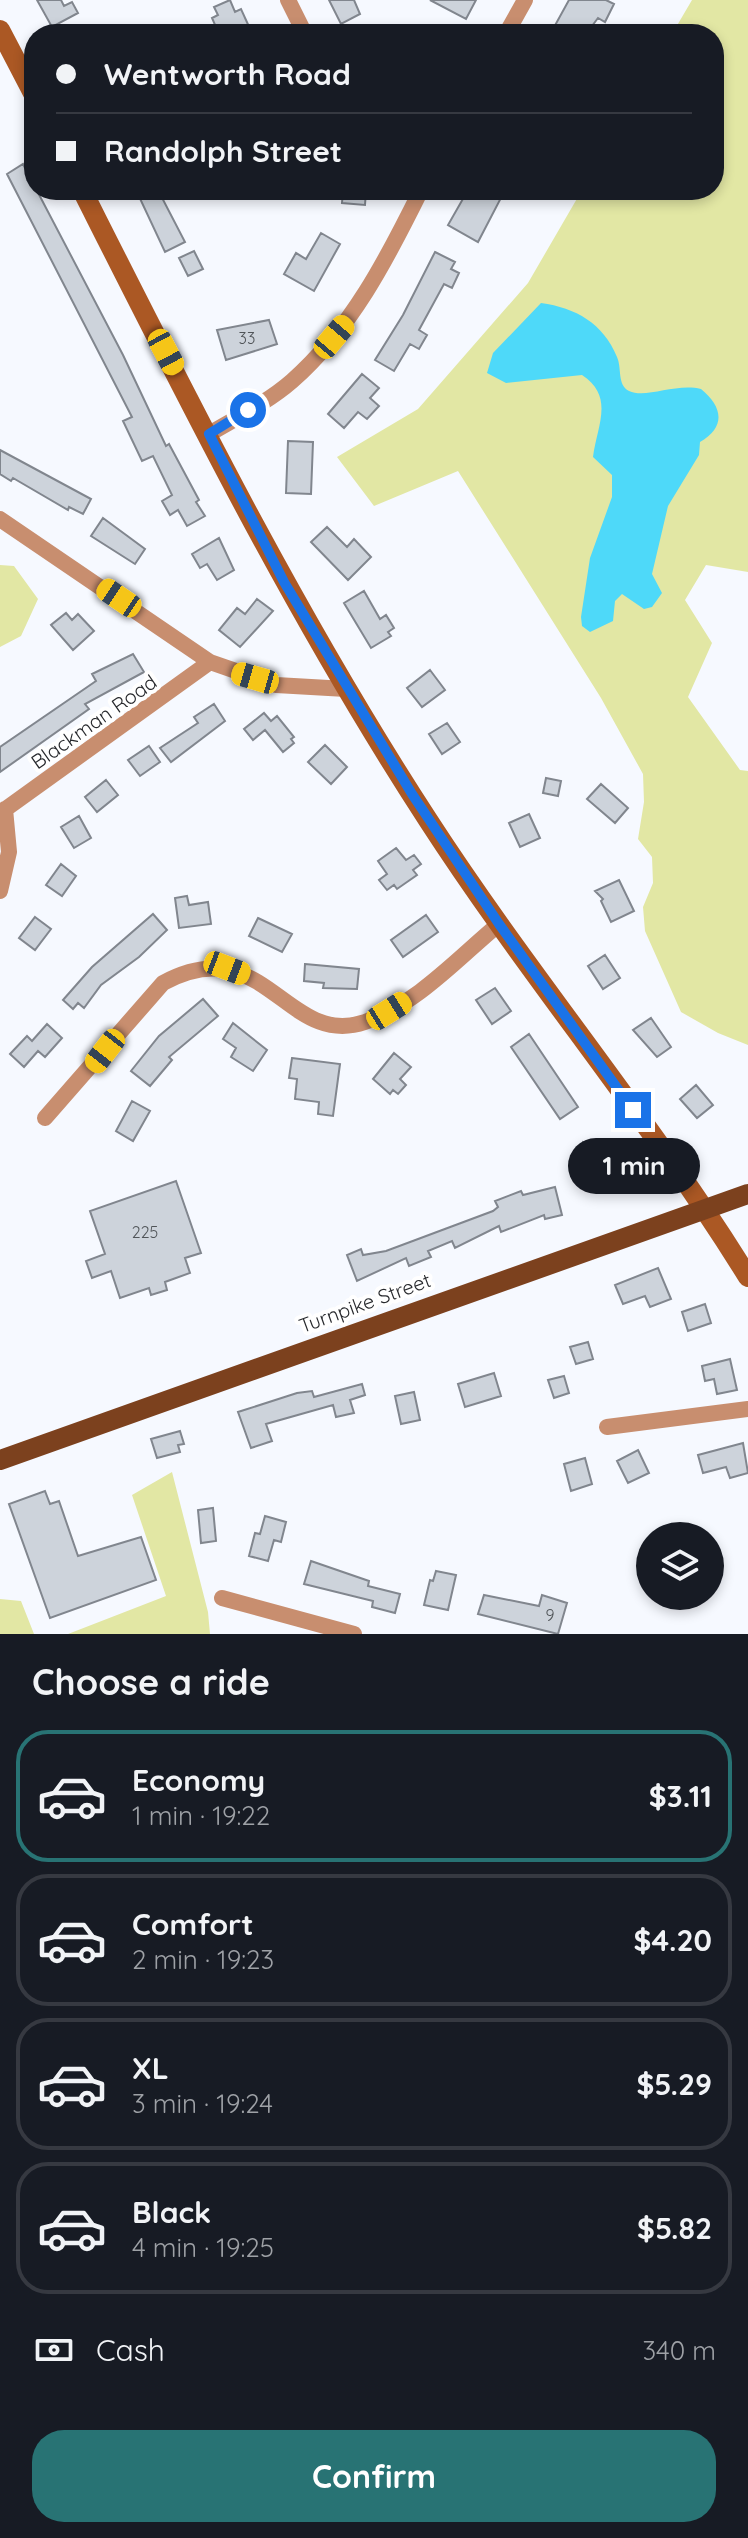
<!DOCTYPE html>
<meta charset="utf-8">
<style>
:root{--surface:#171b24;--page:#242831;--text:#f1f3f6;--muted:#9ea1a6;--line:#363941;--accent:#287374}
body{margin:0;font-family:Quicksand,sans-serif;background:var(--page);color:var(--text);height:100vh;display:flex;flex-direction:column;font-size:30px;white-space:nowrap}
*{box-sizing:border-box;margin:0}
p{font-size:26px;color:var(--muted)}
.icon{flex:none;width:44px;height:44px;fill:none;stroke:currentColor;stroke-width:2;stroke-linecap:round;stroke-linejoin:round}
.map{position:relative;height:1634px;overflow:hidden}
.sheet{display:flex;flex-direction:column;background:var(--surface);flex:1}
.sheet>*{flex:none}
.guide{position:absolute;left:24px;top:24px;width:700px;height:176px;border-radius:32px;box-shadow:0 4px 12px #0003;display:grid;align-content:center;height:176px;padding:0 32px;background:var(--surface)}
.buttons{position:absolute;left:636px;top:1522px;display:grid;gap:16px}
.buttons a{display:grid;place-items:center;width:88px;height:88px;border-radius:50%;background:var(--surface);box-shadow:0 4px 12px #0003;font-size:40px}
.end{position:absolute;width:36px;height:36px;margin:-18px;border:10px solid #1a73e8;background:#fff;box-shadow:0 0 0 4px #fff}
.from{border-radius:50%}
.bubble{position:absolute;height:56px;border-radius:28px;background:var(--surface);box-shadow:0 4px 12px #0003;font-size:26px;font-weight:700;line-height:56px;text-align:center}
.car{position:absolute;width:24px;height:48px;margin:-24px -12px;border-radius:10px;box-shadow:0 0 6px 2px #0007;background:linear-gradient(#f5c518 24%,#345 0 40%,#f5c518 0 76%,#345 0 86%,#f5c518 0)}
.guide b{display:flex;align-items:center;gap:28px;height:76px;font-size:30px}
.guide b+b{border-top:2px solid var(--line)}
.guide i{width:20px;height:20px;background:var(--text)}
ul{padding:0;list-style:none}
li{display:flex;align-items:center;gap:24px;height:132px;margin:0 16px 12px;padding:0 16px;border:4px solid var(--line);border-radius:32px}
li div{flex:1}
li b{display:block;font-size:30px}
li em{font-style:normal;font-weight:700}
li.selected{border-color:var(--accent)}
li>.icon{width:72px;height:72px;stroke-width:1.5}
h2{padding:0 32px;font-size:36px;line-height:96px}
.pay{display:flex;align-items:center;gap:20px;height:88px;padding:0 32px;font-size:30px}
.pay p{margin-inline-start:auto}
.primary-button{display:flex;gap:16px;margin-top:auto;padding:16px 32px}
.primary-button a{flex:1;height:92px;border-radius:32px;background:var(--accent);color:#fff;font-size:32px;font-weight:700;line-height:92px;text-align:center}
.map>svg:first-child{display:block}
.green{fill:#e2e7a4}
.water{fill:#4ed9f9}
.building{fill:#cdd3db;stroke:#81868e;stroke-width:2}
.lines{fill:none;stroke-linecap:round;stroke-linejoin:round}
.street{stroke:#c88e6f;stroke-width:16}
.secondary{stroke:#ab5824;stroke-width:20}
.primary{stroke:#7c411e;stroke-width:20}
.route{stroke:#1a73e8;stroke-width:10}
.labels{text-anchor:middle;stroke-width:8;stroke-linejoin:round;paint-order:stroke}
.number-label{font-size:16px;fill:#505458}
.street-label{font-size:20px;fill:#27292d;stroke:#fff}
</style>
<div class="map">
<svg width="748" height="1634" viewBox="0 0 748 1634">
<rect width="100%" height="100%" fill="#f6f9ff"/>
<path class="green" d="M 692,0 L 748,0 L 748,572 L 706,565 L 685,600 L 712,643 L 688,697 L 740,770 L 748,771 L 748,1045 L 718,1033 L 681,1012 L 645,931 L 643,907 L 653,883 L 652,857 L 638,839 L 644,802 L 643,774 L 601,698 L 458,471 L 374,506 L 337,457 L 418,409 L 528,283 L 582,190 L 714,190 L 714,34 L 672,34 Z
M 0,565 L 14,566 L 38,599 L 21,636 L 0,647 Z
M 172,1472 L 208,1612 L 210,1634 L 68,1634 L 166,1596 L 132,1495 Z
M 0,1599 L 21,1601 L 34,1634 L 0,1634 Z"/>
<path class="water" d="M 541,303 C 576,308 603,323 617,357 C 622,368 617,385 629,391 C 646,399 675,383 701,389 C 723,407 726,427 700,442 L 699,455 L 668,506 L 652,574 L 662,593 L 652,607 L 644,609 L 622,594 L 615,601 L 613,621 L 590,632 L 582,626 L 581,617 L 590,558 L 612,497 L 612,475 L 593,457 C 597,425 615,397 582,375 L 506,383 L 487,373 L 493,353 Z"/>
<path class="building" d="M 37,0 L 61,0 L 64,6 L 72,2 L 78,13 L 52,27 Z
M 230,0 L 235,12 L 241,9 L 251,31 L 219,34 L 212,18 L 218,15 L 214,7 Z
M 329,0 L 354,0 L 360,14 L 341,24 Z
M 430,0 L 476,0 L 466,19 Z
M 569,0 L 606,0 L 614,4 L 605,22 L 598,18 L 586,34 L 563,34 L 553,29 Z
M 23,164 L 123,355 L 166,446 L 169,444 L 199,500 L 196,502 L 205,516 L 187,526 L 178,510 L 170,515 L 162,501 L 172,495 L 153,456 L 142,461 L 123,421 L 132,417 L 7,174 Z
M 136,190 L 158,190 L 185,242 L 165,252 Z
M 343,190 L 366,190 L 365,205 L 342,203 Z
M 468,190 L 496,190 L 503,194 L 478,242 L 448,225 Z
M 321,233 L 340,244 L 314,291 L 284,274 L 296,253 L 306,259 Z
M 194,251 L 203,269 L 188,276 L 179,258 Z
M 435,252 L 455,262 L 451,269 L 459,273 L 452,288 L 444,284 L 419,330 L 427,335 L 419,349 L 410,344 L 394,371 L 375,360 L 403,315 Z
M 269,320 L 277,344 L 226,360 L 217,330 Z
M 362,374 L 379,388 L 370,398 L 379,406 L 367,419 L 358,412 L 344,428 L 328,414 Z
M 288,441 L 313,442 L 311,494 L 286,493 Z
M 0,450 L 91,499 L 83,514 L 69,507 L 68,510 L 13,478 L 11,481 L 0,474 Z
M 103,518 L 145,549 L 135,564 L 91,536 Z
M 327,527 L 347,547 L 354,539 L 371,557 L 348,580 L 311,542 Z
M 219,538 L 234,570 L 217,580 L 207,564 L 200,568 L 192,554 Z
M 364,591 L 380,619 L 386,615 L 394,628 L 388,632 L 391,636 L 371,648 L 344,603 Z
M 257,599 L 273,611 L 240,647 L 219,630 L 237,608 L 245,614 Z
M 66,613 L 72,620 L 78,614 L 94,631 L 73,650 L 51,625 Z
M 133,654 L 144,672 L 85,704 L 89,709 L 0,772 L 0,747 L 96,681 L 92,674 Z
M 430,670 L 445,690 L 422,707 L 407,688 Z
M 214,704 L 225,721 L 171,762 L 160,748 L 198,723 L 194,717 Z
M 264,713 L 271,721 L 277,716 L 294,737 L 291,739 L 294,743 L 283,752 L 265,730 L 253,740 L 244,729 Z
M 447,723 L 460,742 L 442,754 L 429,734 Z
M 325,745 L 347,767 L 331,784 L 308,762 Z
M 149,746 L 160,762 L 140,776 L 128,760 Z
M 546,778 L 561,781 L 558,796 L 543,793 Z
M 106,780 L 118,795 L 97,812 L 85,797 Z
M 601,784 L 628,808 L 615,823 L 587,799 Z
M 529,814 L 540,838 L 520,847 L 509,823 Z
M 79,816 L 91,838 L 74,848 L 61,827 Z
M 396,848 L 406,860 L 414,855 L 421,864 L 413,870 L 417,875 L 397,889 L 394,885 L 387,890 L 379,880 L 387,874 L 378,861 Z
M 61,864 L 76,876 L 62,896 L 46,885 Z
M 619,880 L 634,911 L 611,922 L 601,901 L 603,899 L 595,891 Z
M 187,896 L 189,905 L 208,902 L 211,924 L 179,928 L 175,898 Z
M 153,914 L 167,930 L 139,957 L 101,985 L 84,1008 L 78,1003 L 73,1009 L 63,1000 L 92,967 Z
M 426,915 L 438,932 L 403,957 L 391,940 Z
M 35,917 L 51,929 L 35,950 L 19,938 Z
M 258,918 L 292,934 L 282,952 L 249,936 Z
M 605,955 L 620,978 L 603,989 L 588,966 Z
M 305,964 L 359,969 L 357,989 L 323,988 L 324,983 L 304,981 Z
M 495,988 L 511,1011 L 492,1024 L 476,1000 Z
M 203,999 L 218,1016 L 169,1057 L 172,1060 L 150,1086 L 131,1071 L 159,1036 Z
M 651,1018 L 671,1047 L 657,1057 L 633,1030 Z
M 233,1023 L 267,1050 L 253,1071 L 231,1057 L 236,1048 L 223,1039 Z
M 47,1024 L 62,1038 L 45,1057 L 38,1051 L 24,1067 L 10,1054 L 27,1036 L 32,1041 Z
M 529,1034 L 578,1107 L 560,1119 L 511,1047 Z
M 394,1053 L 411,1067 L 400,1079 L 406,1085 L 398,1094 L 393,1090 L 390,1094 L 373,1079 Z
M 292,1058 L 340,1064 L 333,1116 L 318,1114 L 319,1102 L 295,1099 L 297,1079 L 289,1078 Z
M 696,1085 L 713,1105 L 697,1118 L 680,1099 Z
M 132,1101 L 150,1111 L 133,1141 L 116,1131 Z
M 583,1142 L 601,1145 L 598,1160 L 605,1161 L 600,1185 L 580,1182 L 585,1156 L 580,1155 Z
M 176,1181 L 201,1253 L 185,1258 L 190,1273 L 165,1282 L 167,1290 L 151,1295 L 149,1288 L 120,1298 L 111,1271 L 92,1278 L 86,1261 L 105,1254 L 90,1211 Z
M 555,1187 L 562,1215 L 545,1219 L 544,1215 L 501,1232 L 499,1226 L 455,1248 L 452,1241 L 428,1251 L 431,1257 L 409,1266 L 406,1258 L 357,1281 L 347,1255 L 361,1249 L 363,1255 L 386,1251 L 493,1211 L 498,1207 L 495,1201 L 521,1191 L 523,1195 Z
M 658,1268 L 671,1299 L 650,1307 L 645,1296 L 623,1304 L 615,1285 Z
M 705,1304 L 711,1323 L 688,1331 L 682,1312 Z
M 588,1342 L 593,1359 L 576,1364 L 570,1347 Z
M 730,1359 L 737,1390 L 717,1394 L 714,1379 L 705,1381 L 702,1366 Z
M 494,1373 L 501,1396 L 465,1407 L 458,1384 Z
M 564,1376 L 569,1393 L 554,1398 L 548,1380 Z
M 362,1384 L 365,1395 L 350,1400 L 354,1413 L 336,1417 L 333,1405 L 266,1424 L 272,1441 L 251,1448 L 238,1412 L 297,1393 L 312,1391 L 314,1397 Z
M 414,1392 L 420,1420 L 401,1424 L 395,1396 Z
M 180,1431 L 184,1444 L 178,1445 L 180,1452 L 157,1458 L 151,1439 Z
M 743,1443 L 748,1473 L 730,1478 L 726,1467 L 703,1473 L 698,1455 Z
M 638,1450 L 649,1473 L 628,1483 L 617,1461 Z
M 585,1458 L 592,1484 L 571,1491 L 564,1464 Z
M 45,1491 L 50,1504 L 59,1501 L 78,1556 L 141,1537 L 156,1580 L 50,1618 L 9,1504 Z
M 213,1508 L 216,1541 L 201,1543 L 198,1510 Z
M 265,1516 L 286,1522 L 281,1542 L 274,1540 L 268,1561 L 249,1556 L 255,1533 L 260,1534 Z
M 311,1561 L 369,1581 L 368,1586 L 400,1594 L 395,1613 L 372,1607 L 373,1601 L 304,1584 Z
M 436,1571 L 456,1575 L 448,1610 L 424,1605 L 430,1580 L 433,1581 Z
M 484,1595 L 539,1606 L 542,1595 L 567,1603 L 558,1634 L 478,1614 Z"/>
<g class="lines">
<path class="street" d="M 288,0 L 305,34
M 506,34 L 525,0
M 209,434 C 236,418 268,402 292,381 C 351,329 387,259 421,190
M 0,519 L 210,662 L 276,685 L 346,689
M 0,813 L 210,662
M 0,891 L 9,852 L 5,809
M 45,1118 L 163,983 C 265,928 286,1049 365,1022 C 417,1004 458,958 499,924
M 607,1427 L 748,1409
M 222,1598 L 354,1634"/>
<path class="secondary" d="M 0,30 L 34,95
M 82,190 C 190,404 297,619 428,820 C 529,976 650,1119 748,1277"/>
<path class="primary" d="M 0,1460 L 748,1194"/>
</g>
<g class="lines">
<path class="route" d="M 248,410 L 209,434 L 284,582 L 412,794 L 499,924 L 633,1110"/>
</g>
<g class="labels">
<g class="number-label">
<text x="247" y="344">33</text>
<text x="145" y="1238">225</text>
<text x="550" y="1621">9</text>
</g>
<g class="street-label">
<text transform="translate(94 722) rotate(-35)" y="7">Blackman Road</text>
<text transform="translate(365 1303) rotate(-20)" y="7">Turnpike Street</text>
</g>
</g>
</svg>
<div class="buttons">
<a><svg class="icon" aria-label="layers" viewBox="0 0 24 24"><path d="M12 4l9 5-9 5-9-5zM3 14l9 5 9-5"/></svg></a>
</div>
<i class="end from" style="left:248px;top:410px"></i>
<i class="end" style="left:633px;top:1110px"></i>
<div class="bubble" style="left:568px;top:1138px;width:132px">1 min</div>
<i class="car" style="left:334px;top:337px;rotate:40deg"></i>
<i class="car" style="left:166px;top:352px;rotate:152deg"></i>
<i class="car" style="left:119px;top:598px;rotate:304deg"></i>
<i class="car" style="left:255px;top:678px;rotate:286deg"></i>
<i class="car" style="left:227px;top:968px;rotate:111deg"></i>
<i class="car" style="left:389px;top:1011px;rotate:58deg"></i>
<i class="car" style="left:105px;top:1051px;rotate:218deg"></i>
<div class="guide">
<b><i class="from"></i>Wentworth Road</b>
<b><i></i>Randolph Street</b>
</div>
</div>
<section class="sheet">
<h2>Choose a ride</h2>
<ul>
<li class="selected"><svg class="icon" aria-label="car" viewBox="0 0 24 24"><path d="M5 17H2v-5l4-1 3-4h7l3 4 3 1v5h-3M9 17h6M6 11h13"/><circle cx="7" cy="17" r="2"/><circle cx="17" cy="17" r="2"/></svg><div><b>Economy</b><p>1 min · 19:22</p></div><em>$3.11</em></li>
<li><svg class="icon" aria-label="car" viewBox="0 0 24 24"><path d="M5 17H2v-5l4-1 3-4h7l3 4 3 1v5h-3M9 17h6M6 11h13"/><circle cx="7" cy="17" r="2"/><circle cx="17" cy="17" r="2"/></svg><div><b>Comfort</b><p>2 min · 19:23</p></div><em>$4.20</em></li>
<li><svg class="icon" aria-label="car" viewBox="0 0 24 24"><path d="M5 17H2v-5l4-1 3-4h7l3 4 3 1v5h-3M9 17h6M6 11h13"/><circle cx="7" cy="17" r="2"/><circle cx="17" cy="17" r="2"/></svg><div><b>XL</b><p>3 min · 19:24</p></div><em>$5.29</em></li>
<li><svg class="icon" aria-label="car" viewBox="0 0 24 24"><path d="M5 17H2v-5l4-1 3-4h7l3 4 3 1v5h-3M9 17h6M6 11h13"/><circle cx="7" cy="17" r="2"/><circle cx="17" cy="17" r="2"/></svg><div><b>Black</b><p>4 min · 19:25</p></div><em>$5.82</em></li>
</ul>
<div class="pay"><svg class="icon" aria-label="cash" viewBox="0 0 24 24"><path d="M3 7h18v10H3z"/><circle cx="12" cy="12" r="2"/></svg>Cash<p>340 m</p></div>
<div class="primary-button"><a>Confirm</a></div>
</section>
